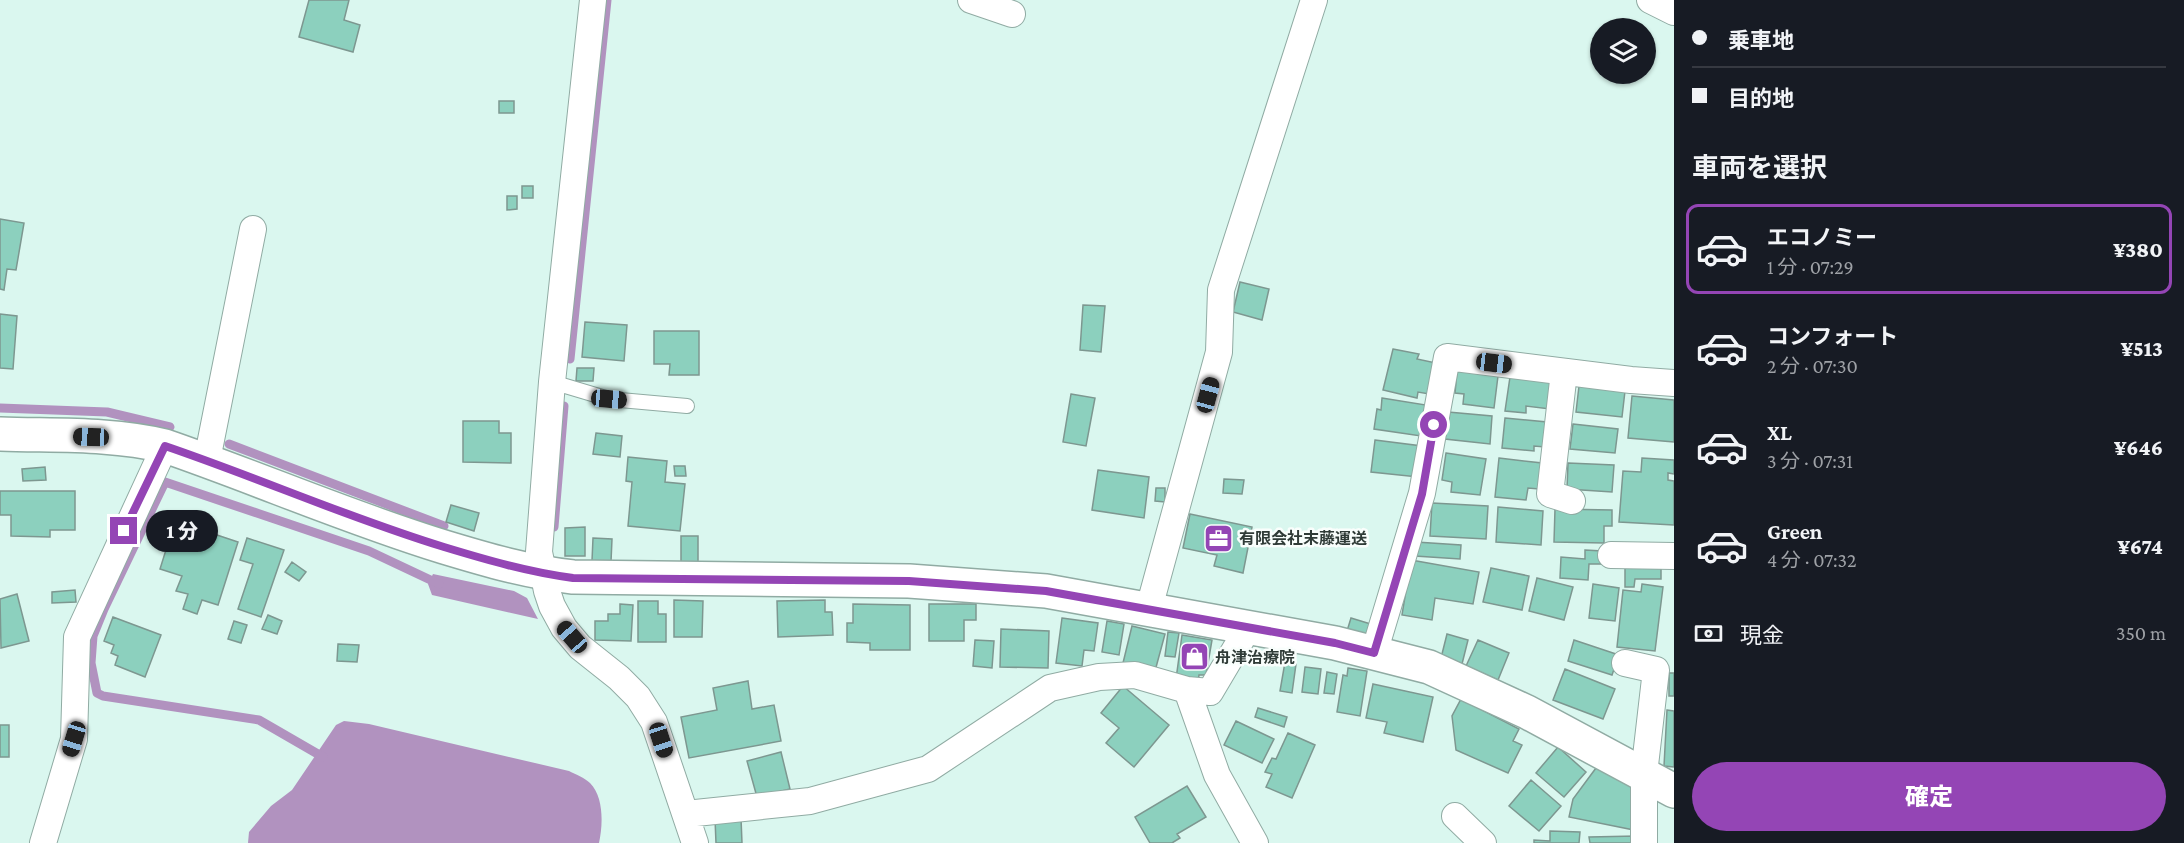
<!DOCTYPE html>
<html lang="ja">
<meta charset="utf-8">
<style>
:root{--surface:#171b24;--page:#20242c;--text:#f1f3f6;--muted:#9ea1a6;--line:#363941;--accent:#9445b5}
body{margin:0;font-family:"Crimson Pro","Noto Sans JP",serif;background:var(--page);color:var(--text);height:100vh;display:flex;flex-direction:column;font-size:22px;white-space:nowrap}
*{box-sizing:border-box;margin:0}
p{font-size:20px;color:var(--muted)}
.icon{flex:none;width:33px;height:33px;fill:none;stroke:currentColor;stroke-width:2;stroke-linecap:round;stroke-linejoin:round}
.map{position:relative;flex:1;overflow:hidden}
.panel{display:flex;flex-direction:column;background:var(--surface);width:510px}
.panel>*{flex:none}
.banner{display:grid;align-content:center;height:132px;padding:0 18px;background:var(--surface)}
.controls{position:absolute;left:1590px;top:18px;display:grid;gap:12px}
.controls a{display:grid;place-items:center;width:66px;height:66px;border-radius:50%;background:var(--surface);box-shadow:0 2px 4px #0004;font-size:30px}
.end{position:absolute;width:27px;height:27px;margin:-14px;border:8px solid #9445b5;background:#fff;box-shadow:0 0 0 3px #fff}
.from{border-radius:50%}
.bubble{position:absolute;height:42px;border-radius:21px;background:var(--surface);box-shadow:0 2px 4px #0004;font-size:20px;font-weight:800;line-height:42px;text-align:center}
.car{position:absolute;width:18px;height:36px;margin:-18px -9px;border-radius:8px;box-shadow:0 0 4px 2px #0007;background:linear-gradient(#222 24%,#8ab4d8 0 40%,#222 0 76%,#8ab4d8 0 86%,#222 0)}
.banner b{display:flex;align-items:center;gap:21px;height:57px;font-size:22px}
.banner b+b{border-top:2px solid var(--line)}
.banner i{width:15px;height:15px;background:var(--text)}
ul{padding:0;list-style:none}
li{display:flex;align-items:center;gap:18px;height:90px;margin:0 12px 9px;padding:0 6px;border:3px solid transparent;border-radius:12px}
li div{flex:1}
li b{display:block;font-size:22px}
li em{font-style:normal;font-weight:800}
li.on{border-color:var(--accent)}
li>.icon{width:54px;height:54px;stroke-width:1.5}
h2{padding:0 18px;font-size:27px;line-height:72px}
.pay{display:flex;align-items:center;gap:15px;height:66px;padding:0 18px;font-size:22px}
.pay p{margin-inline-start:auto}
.button{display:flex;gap:12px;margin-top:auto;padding:12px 18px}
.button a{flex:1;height:69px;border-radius:36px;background:var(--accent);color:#fff;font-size:24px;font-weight:800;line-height:69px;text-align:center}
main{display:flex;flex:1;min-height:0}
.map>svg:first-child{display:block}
.water{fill:#b192bf}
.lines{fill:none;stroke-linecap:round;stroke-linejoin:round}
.stream{stroke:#b192bf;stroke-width:9}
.building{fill:#8cd0be;stroke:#7d9790;stroke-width:1.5}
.lane-casing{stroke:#90aba3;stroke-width:16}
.street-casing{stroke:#90aba3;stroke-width:28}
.secondary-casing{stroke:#90aba3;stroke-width:36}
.lane{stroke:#fff;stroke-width:14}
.street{stroke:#fff;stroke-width:26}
.secondary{stroke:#fff;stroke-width:33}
.route{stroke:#9445b5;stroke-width:8}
.labels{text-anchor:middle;stroke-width:5;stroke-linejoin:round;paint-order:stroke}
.poi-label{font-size:16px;font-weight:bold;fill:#2f3b37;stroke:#f9fefc;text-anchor:start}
</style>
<main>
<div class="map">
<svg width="1674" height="843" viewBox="0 0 1674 843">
<rect width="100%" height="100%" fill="#daf7ef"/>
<path class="water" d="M 433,574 L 514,591 L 527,598 L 538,619 L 432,595 L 428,584 Z
M 344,721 L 369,724 L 569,771 C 575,774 585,778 590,783 C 604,797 603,825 599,843 L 248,843 L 249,832 L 271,806 L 292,790 L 336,725 Z"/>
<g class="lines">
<path class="stream" d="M 570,359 L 607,0
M 0,408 L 107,412 L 170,427
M 229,444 L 444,526
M 554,527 L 564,406
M 323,757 L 259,720 L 103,696 L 97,693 L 91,663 L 93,636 L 104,609 L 165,482 L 369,551 L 439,584"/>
</g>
<path class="building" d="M 309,0 L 349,0 L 344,20 L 360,25 L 353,52 L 299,37 Z
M 499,101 L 514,101 L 514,113 L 499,113 Z
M 522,186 L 533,186 L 533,198 L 522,198 Z
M 507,196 L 517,196 L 517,209 L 507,210 Z
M 0,219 L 24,223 L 16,270 L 7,269 L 4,290 L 0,289 Z
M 1240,282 L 1269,289 L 1262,320 L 1233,312 Z
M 1083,305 L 1105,306 L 1101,352 L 1080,350 Z
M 0,314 L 17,316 L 13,369 L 0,368 Z
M 585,322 L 627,325 L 624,361 L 582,357 Z
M 654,331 L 699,331 L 699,375 L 669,375 L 670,364 L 654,364 Z
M 1393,349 L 1419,354 L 1417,359 L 1436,363 L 1429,394 L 1418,392 L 1417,398 L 1383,390 Z
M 577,368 L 594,368 L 593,381 L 576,381 Z
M 1457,371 L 1498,376 L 1494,408 L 1463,404 L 1464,394 L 1455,393 Z
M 1510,377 L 1554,383 L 1550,409 L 1526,406 L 1526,413 L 1505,411 Z
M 1579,386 L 1625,391 L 1622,417 L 1576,412 Z
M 1071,394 L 1095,398 L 1086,446 L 1063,442 Z
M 1632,396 L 1674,400 L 1674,442 L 1628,438 Z
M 1382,398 L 1426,405 L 1421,436 L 1374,429 L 1377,409 L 1381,410 Z
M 1448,412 L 1492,416 L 1490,444 L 1445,439 Z
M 1505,418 L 1547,422 L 1545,447 L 1534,446 L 1534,451 L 1502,448 Z
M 463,421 L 499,421 L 499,433 L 511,433 L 511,463 L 463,462 Z
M 1573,424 L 1618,429 L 1615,453 L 1570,449 Z
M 596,433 L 622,436 L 620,457 L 593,454 Z
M 1375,440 L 1422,446 L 1418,477 L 1371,472 Z
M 1446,453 L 1486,459 L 1480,495 L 1451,492 L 1452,482 L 1442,480 Z
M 628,457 L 667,461 L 665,482 L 685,484 L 680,531 L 628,526 L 632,482 L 626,481 Z
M 1499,458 L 1542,463 L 1539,489 L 1528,488 L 1526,500 L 1495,497 Z
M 1642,458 L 1674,460 L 1674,474 L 1668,473 L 1668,480 L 1674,481 L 1674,525 L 1619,522 L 1623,471 L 1641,472 Z
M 1568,463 L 1614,465 L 1612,492 L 1567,489 Z
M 674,466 L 685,466 L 686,476 L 675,476 Z
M 45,467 L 46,480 L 23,481 L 22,469 Z
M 1098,470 L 1149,477 L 1144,518 L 1092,510 Z
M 1224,479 L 1244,480 L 1242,494 L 1223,493 Z
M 1156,488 L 1165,488 L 1165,502 L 1155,501 Z
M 0,491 L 75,491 L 75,530 L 50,530 L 50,537 L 11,536 L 11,515 L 0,515 Z
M 1432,503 L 1488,506 L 1486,539 L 1430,536 Z
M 451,505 L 479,513 L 474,531 L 446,522 Z
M 1498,507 L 1543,511 L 1541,545 L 1496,542 Z
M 1555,509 L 1612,510 L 1612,526 L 1604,526 L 1604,543 L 1554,542 Z
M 1190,514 L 1252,527 L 1243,573 L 1214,566 L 1217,555 L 1183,548 Z
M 175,521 L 238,542 L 218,605 L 202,600 L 197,614 L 183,609 L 188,594 L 176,591 L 182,576 L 160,569 Z
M 585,527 L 585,556 L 565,556 L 565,528 Z
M 681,536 L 698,536 L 698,563 L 681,564 Z
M 247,538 L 284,550 L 261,617 L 238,609 L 253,564 L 240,560 Z
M 593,538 L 612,539 L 611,562 L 592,561 Z
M 1416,542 L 1461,545 L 1460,559 L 1415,556 Z
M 1585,550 L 1602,551 L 1601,564 L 1589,564 L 1588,580 L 1560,578 L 1561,557 L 1585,559 Z
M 1411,560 L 1479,572 L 1473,604 L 1435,598 L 1432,620 L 1402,615 Z
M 292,562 L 306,572 L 299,581 L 285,572 Z
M 1625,567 L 1661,568 L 1661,579 L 1635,579 L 1634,587 L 1625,587 Z
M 1491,568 L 1529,576 L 1522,610 L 1483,602 Z
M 1537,578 L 1573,587 L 1564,620 L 1529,611 Z
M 1593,584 L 1619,588 L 1615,621 L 1589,618 Z
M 1642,584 L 1663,587 L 1655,651 L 1617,647 L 1623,590 L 1641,592 Z
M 75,590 L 76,602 L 52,603 L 52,592 Z
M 17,594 L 29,641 L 1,648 L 0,599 Z
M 674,600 L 703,601 L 702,637 L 674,637 Z
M 825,600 L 825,612 L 832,612 L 833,635 L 778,637 L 777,601 Z
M 638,601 L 658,601 L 658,614 L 666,614 L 666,642 L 638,642 Z
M 620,604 L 633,605 L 631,641 L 595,640 L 595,621 L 608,621 L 608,614 L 620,614 Z
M 853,604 L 910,605 L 910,650 L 870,650 L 870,643 L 847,642 L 847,623 L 853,623 Z
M 929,604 L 976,604 L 976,620 L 964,620 L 964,641 L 929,641 Z
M 268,615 L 282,621 L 277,634 L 262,629 Z
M 113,617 L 161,635 L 145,677 L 115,665 L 118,656 L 111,653 L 114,645 L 104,641 Z
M 1062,618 L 1098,623 L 1094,651 L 1084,650 L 1082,666 L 1056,663 Z
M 1351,618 L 1374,625 L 1370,637 L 1347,631 Z
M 234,621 L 247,625 L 241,643 L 228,639 Z
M 1107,621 L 1124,624 L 1119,655 L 1102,652 Z
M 1132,626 L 1165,634 L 1155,671 L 1123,663 Z
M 1001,629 L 1049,631 L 1048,668 L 1000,667 Z
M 1168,632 L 1179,633 L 1175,657 L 1165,656 Z
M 1447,634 L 1468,640 L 1462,664 L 1441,658 Z
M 1182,635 L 1212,640 L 1206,675 L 1199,675 L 1198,682 L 1176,679 Z
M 975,640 L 994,641 L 992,668 L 973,666 Z
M 1478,640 L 1509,653 L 1498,680 L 1466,666 Z
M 1574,640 L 1619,655 L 1612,675 L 1568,661 Z
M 338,644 L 359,645 L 357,662 L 337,661 Z
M 1285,662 L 1296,664 L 1292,693 L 1280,691 Z
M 1305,667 L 1321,669 L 1318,694 L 1302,692 Z
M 1348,668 L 1367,671 L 1360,716 L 1337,712 L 1343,675 L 1347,676 Z
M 1565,669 L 1615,689 L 1603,719 L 1553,700 Z
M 1327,672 L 1337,674 L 1334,694 L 1324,693 Z
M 1669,673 L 1674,673 L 1674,696 L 1669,696 Z
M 748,681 L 752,709 L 774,705 L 781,741 L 689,758 L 681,717 L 717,710 L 713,688 Z
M 1373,684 L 1433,697 L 1423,742 L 1384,733 L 1387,722 L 1366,718 Z
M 1123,686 L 1169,725 L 1134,767 L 1106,743 L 1119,728 L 1101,713 Z
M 1461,699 L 1519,729 L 1513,741 L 1522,745 L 1508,773 L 1456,750 L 1452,716 Z
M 1258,708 L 1287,717 L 1284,727 L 1255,717 Z
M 1667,710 L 1674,711 L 1674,767 L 1664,766 Z
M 1236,721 L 1274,739 L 1262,763 L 1224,745 Z
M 0,725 L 9,725 L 9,757 L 0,757 Z
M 1288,733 L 1315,745 L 1292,798 L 1266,787 L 1272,774 L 1265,772 L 1272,758 L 1276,759 Z
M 1558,747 L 1586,772 L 1564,797 L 1536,773 Z
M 781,752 L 790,789 L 757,797 L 747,761 Z
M 1596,768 L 1633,784 L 1634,830 L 1569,817 L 1573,799 Z
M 1531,780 L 1561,806 L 1539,831 L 1509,806 Z
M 1187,786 L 1206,817 L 1177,834 L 1180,838 L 1172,843 L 1150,843 L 1135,817 Z
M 741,818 L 742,843 L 716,843 L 715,819 Z
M 1550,831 L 1580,832 L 1579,843 L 1534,843 L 1534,840 L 1550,841 Z
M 1636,836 L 1636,843 L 1590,843 L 1589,837 Z"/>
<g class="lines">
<defs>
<path id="lane" d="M 552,382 L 609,399 L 687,406"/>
<path id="street" d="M 593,0 L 552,382 L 539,552 L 547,591 L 552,606 L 564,628 L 580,647 L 619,678 L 638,697 L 654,722 L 695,843
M 971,0 L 1012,14
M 1650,0 L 1674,12
M 1564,372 L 1550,494 L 1572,501
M 207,460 L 253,229
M 1611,555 L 1674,556
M 1149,608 L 1219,352 L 1221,290 L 1314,0
M 1374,653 L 1422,493 L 1447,357 L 1631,380 L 1674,383
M 1625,663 L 1656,670 L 1644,774 L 1644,843
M 1187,690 L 1217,775 L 1255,843
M 686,814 L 810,801 L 928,769 L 1050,688 L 1099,677 L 1135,675 L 1187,690 L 1210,692 L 1242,638 L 1244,626
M 1455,816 L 1483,843
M 43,843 L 74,739 L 77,637 L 165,446"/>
<path id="secondary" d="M 0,434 C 55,436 111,433 165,446 C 258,478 349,518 444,547 C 487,560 528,572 573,577 L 909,581 L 1046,591 L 1335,643 L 1429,667 L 1527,712 L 1674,791"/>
</defs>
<use href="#lane" class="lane-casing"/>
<use href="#street" class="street-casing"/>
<use href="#secondary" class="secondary-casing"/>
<use href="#lane" class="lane"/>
<use href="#street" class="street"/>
<use href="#secondary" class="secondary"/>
</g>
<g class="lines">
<path class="route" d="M 124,531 L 165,446 C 259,478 349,518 444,547 C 487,560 528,572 573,578 L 909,581 L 1046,591 L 1335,643 L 1374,653 L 1422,494 L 1434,425"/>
</g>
<defs>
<symbol id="office-square" viewBox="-11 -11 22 22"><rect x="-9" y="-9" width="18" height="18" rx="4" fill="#9445b5" stroke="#f9fefc"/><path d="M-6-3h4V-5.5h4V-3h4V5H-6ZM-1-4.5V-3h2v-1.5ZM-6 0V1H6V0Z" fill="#fff"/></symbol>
<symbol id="shop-square" viewBox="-11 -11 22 22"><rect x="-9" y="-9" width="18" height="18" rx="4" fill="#9445b5" stroke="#f9fefc"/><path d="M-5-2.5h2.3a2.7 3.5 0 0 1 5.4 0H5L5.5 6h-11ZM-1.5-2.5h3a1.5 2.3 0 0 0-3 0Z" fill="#fff"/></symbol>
</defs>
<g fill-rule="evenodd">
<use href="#office-square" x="1202" y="522" width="33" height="33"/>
<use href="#shop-square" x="1178" y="640" width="33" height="33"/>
</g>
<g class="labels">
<g class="poi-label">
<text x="1239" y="544">有限会社末藤運送</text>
<text x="1215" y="663">舟津治療院</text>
</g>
</g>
</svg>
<div class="controls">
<a><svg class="icon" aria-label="layers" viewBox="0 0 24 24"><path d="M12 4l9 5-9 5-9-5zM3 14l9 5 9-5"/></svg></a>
</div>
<i class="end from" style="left:1434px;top:425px"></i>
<i class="end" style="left:124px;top:531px"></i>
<div class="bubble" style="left:146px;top:510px;width:72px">1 分</div>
<i class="car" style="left:1494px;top:363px;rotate:97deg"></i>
<i class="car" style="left:1208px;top:395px;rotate:15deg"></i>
<i class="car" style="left:609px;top:399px;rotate:95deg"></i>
<i class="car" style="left:91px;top:437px;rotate:272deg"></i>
<i class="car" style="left:572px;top:637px;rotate:319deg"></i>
<i class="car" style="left:74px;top:739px;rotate:197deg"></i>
<i class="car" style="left:661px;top:740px;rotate:162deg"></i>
</div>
<section class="panel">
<div class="banner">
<b><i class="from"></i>乗車地</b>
<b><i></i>目的地</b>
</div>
<h2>車両を選択</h2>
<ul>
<li class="on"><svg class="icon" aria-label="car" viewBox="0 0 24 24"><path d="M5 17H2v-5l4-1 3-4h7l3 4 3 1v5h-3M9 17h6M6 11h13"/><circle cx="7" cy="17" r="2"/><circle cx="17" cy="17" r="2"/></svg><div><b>エコノミー</b><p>1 分 · 07:29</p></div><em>¥380</em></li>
<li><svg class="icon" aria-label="car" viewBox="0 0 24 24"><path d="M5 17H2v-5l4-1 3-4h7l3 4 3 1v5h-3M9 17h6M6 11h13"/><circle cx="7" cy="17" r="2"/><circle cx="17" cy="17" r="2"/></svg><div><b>コンフォート</b><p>2 分 · 07:30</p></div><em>¥513</em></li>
<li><svg class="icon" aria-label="car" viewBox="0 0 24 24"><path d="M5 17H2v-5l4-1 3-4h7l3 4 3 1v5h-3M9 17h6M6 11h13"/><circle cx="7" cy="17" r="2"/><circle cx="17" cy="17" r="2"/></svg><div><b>XL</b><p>3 分 · 07:31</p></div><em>¥646</em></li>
<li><svg class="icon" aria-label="car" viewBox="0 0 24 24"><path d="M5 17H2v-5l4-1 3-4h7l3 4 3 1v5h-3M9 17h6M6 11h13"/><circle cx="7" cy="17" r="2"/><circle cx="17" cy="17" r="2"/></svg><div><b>Green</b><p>4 分 · 07:32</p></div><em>¥674</em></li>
</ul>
<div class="pay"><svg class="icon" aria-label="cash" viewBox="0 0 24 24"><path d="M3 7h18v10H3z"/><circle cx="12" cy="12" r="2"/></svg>現金<p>350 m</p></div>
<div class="button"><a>確定</a></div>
</section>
</main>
